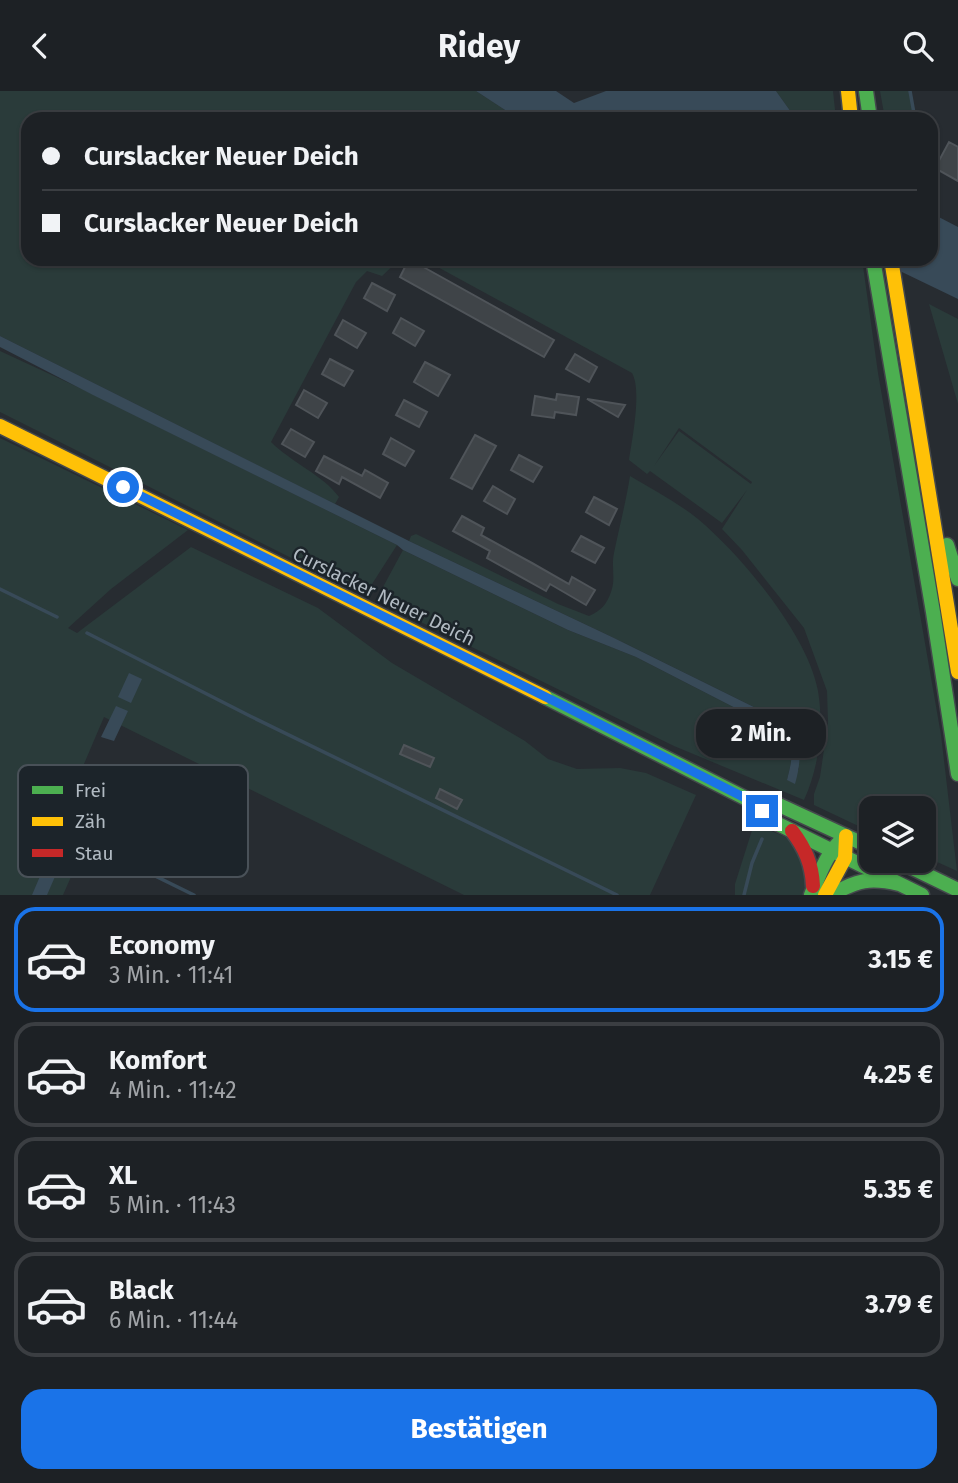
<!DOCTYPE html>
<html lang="de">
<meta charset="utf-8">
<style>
:root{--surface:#1d2125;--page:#25292d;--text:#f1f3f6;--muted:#a0a3a7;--line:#3b3e42;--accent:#1a73e8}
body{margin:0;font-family:"Fira Sans",sans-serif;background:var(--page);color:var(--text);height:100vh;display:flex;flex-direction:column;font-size:26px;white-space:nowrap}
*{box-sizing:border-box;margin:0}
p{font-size:23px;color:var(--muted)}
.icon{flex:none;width:38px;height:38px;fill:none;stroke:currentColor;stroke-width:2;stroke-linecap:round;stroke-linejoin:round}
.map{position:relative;height:804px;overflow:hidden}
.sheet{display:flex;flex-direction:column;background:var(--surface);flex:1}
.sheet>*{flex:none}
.hud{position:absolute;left:21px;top:21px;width:917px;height:154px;border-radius:21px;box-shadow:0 2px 5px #0004,0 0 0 2px var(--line);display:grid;align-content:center;height:154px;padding:0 21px;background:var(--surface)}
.controls{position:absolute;left:859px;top:705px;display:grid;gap:14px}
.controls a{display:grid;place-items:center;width:77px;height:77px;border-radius:14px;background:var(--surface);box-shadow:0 2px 5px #0004,0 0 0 2px var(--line);font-size:35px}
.end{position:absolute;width:32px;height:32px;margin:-16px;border:9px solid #1a73e8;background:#fff;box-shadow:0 0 0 4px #fff}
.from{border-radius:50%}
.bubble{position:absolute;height:49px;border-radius:21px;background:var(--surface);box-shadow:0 2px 5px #0004,0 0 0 2px var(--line);font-size:23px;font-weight:700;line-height:49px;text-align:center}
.hud b{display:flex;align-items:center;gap:24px;height:66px;font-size:26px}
.hud b+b{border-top:2px solid var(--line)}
.hud i{width:18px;height:18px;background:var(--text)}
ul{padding:12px 0 0;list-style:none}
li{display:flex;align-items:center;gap:21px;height:105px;margin:0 14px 10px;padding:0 7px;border:4px solid var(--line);border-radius:21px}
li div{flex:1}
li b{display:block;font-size:26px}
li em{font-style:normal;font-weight:700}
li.active{border-color:var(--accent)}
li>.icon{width:63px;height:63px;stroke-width:1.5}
.primary-button{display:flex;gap:14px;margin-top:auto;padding:14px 21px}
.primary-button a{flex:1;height:80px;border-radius:21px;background:var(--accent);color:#fff;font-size:28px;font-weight:700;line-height:80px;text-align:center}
header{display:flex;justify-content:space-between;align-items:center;height:91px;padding:0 21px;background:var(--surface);font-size:32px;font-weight:700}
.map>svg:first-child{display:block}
.green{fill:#2a3b3a;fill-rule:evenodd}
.water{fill:#384a58}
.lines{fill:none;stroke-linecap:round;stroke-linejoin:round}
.stream{stroke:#384a58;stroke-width:3.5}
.building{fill:#3f4448;stroke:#4f5459;stroke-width:2}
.fast-casing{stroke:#44484c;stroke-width:17}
.slow-casing{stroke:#44484c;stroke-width:17}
.jam-casing{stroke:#44484c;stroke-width:17}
.fast{stroke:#4caf50;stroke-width:14}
.slow{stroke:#ffc107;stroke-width:14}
.jam{stroke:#c62828;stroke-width:14}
.route{stroke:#1a73e8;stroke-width:9}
.labels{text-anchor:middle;stroke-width:5;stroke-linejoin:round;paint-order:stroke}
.street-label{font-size:19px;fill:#b1bac2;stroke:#1c242a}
.key{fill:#1c242a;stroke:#495158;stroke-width:2}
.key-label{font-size:19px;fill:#b1bac2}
</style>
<header><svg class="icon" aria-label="back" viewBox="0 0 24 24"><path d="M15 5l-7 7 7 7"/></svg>Ridey<svg class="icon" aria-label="search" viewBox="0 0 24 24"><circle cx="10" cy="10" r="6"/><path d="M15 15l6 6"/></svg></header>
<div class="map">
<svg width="958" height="804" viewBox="0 0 958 804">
<rect width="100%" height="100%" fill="#272c31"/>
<path class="green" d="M 0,0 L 476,0 L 519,28 L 28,28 L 28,168 L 400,168 L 382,185 L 367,180 L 356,191 L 271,351 C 291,371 324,385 339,406 L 335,413 L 0,245 Z
M 776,0 L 833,0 L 836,28 L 796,28 Z
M 880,0 L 910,0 L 915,28 L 885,28 Z
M 423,168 L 862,168 L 878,282 L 941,644 L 957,780 L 924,765 L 924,718 L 872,718 L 871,741 L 814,714 L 814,703 L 820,686 L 828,631 L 827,600 L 804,537 L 742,459 L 722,438 L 747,399 L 722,432 L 650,380 L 647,383 L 629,369 C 632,349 642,299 632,282 ZM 679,337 L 752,391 L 751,393 L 679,340 L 654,375 Z
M 929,213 L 958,228 L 958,313 Z
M 0,260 L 82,298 L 397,454 L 365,504 L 0,321 Z
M 0,347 L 188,439 L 111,498 L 68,537 L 77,542 L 191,456 L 318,517 L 392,572 L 525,650 L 548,668 L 577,678 L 620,677 L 646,682 L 696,704 L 650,804 L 464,804 L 104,626 L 81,680 L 106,693 L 74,779 L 63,804 L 0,804 Z
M 630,385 C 653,399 677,411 698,428 C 741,464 808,544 818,600 C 824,636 819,676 804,709 L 674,655 L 376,509 L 403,459 L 568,539 L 636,566 L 780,640 C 796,657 792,668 787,689 L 799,678 L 785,634 L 768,623 L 612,546 L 409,450 L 411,445 L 416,443 L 558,513 L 589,525 C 601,520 607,513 611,501 C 616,488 611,476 614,462 C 619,437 626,411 630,385 Z
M 754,733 L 786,746 L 801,763 L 806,796 L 803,804 L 735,804 L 735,793 Z"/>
<path class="water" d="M 476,0 L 556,0 L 574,12 L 606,0 L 776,0 L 796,28 L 519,28 Z
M 931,122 L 958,136 L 958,208 L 875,168 L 931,168 Z
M 0,245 L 409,450 L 612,546 L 768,623 C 799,643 805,657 795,693 L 787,689 C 792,668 796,657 780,640 L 636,566 L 568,539 L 403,459 L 397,454 L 93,304 L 0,256 Z
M 129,582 L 142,588 L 131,612 L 118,606 Z
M 116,615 L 128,620 L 114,650 L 101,646 Z
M 64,729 L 77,735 L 47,804 L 32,804 Z"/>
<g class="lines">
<path class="stream" d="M 910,0 L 915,28
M 0,498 L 57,526
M 87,542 L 250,625 L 617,804
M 94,755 L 194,804
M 744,804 L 752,772 L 762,748"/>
</g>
<path class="building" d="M 949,51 L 958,56 L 958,90 L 935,77 Z
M 409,168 L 554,249 L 544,266 L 400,186 Z
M 372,192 L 395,204 L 387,220 L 364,207 Z
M 401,227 L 424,240 L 415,255 L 393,242 Z
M 343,229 L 366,242 L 357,257 L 335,244 Z
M 575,263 L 597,276 L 589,291 L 566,278 Z
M 330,268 L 353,280 L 344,295 L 322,283 Z
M 425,271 L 450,284 L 438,305 L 414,291 Z
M 304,299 L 327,312 L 318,327 L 296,314 Z
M 557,303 L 579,306 L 576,324 L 555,321 L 554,327 L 532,324 L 535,305 L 556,309 Z
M 587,308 L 625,314 L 618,326 Z
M 404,309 L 427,321 L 419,336 L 396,324 Z
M 291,338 L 314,351 L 305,366 L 282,353 Z
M 475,344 L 496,355 L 472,398 L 451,387 Z
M 391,347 L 414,360 L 405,375 L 383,363 Z
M 519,364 L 542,376 L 533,391 L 511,379 Z
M 324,365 L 362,385 L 365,379 L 388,392 L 380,407 L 342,386 L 339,393 L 316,380 Z
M 493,395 L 515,408 L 507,423 L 484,410 Z
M 594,406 L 617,418 L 609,434 L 586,421 Z
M 462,425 L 484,437 L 481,444 L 532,472 L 569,493 L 572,486 L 595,499 L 586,514 L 550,493 L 546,500 L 487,467 L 490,460 L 453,440 Z
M 581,445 L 604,457 L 595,472 L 572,460 Z
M 404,654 L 434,667 L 430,676 L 400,663 Z
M 440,698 L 462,709 L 457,718 L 436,707 Z"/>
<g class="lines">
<defs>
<path id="fast" d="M 866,0 L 870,28
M 873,168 L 933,521 L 958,683
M 947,454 L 958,488
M 545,606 L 751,710 L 772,730 L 922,804
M 751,710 L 779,714 L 872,757
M 898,770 L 958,799
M 811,804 C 820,782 827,760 846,745
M 832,804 C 856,789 871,786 899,793"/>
<path id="slow" d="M 848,0 L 851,28
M 891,168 L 958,581
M 0,335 L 545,606
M 825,804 L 845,767 L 846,745"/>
<path id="jam" d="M 792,740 C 805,757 812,773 813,795"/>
</defs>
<use href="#fast" class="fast-casing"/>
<use href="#slow" class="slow-casing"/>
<use href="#jam" class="jam-casing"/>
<use href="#fast" class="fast"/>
<use href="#slow" class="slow"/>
<use href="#jam" class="jam"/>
</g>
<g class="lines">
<path class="route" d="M 123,396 L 566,616 L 751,710 L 762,720"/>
</g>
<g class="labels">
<g class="street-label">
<text transform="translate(384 505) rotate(26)" y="7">Curslacker Neuer Deich</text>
</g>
</g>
<rect x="18" y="674" width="230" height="112" rx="10" class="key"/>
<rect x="32" y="695" width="31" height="8" fill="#4caf50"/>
<rect x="32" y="726" width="31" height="9" fill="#ffc107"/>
<rect x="32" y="758" width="31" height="8" fill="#c62828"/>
<g class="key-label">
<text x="75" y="706">Frei</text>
<text x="75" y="737">Zäh</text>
<text x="75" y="769">Stau</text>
</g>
</svg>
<div class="controls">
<a><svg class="icon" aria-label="layers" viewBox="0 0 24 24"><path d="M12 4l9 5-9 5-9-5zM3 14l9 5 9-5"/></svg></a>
</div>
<i class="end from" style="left:123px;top:396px"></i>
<i class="end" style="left:762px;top:720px"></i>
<div class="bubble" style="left:696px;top:618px;width:130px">2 Min.</div>
<div class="hud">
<b><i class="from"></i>Curslacker Neuer Deich</b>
<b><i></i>Curslacker Neuer Deich</b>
</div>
</div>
<section class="sheet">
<ul>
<li class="active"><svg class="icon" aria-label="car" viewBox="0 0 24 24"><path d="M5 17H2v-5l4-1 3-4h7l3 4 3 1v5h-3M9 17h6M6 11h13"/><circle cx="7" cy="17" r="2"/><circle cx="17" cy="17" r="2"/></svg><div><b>Economy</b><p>3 Min. · 11:41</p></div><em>3.15 €</em></li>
<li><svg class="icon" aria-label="car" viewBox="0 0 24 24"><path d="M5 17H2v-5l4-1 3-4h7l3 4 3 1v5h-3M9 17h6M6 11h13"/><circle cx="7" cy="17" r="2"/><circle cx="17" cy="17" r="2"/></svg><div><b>Komfort</b><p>4 Min. · 11:42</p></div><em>4.25 €</em></li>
<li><svg class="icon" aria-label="car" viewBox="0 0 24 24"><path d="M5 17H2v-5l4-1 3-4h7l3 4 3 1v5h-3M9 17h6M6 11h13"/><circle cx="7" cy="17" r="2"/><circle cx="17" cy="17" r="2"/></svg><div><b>XL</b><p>5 Min. · 11:43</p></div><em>5.35 €</em></li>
<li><svg class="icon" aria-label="car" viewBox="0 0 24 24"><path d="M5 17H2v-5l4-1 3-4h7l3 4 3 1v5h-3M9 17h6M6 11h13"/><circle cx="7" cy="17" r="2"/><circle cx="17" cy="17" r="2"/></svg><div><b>Black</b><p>6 Min. · 11:44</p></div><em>3.79 €</em></li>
</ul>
<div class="primary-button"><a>Bestätigen</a></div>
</section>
